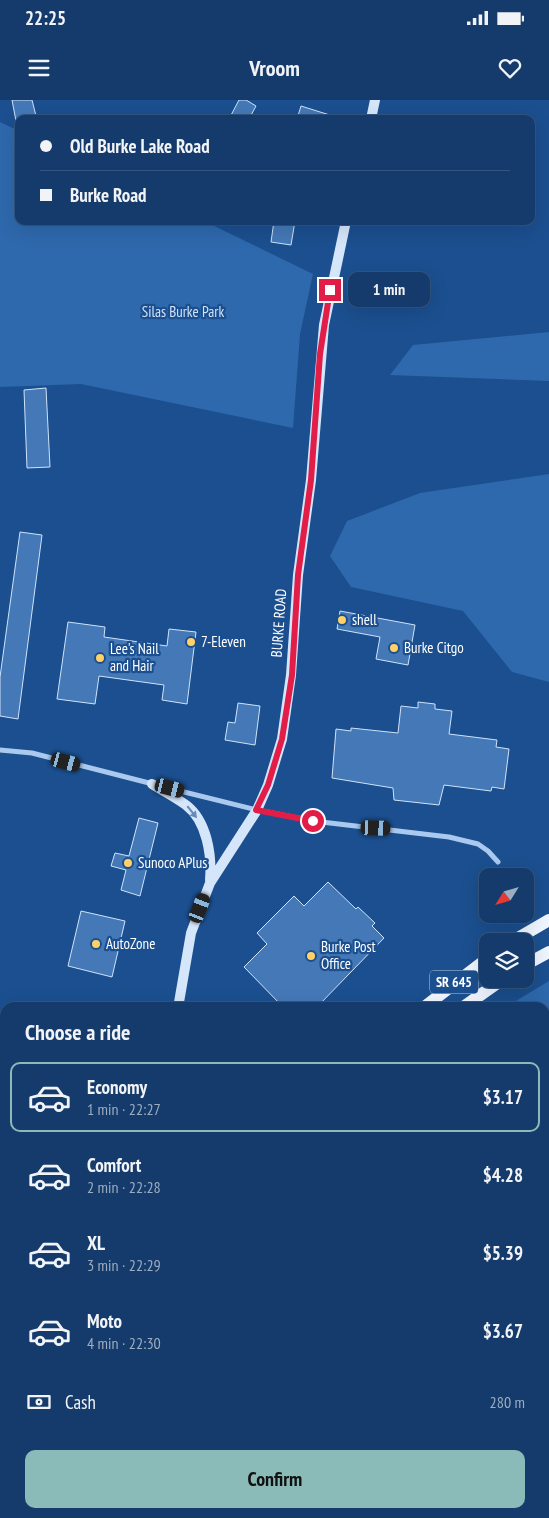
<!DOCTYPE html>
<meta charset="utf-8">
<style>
:root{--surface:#143b6b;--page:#214673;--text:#f1f3f6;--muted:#9dadc1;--line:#33557e;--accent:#8bbbb9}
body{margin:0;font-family:"PT Sans Narrow",sans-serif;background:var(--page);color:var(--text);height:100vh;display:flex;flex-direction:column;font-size:19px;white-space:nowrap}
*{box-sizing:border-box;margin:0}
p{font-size:16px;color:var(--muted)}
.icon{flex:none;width:28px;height:28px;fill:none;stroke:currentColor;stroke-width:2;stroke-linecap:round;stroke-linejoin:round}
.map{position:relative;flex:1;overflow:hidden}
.drawer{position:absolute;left:0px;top:902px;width:550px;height:516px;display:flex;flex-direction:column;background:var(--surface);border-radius:15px 15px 0 0;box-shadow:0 5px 20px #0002,0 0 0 1px var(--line)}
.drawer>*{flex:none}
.guide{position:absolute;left:15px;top:15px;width:520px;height:110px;border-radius:10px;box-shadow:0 5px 20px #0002,0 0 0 1px var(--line);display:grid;align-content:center;height:110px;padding:0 25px;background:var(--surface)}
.needle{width:32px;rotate:233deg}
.buttons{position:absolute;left:479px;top:768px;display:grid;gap:10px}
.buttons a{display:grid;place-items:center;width:55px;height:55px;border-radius:10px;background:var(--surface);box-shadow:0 5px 20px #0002,0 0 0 1px var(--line);font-size:25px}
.end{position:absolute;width:22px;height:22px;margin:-11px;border:6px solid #e11d48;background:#fff;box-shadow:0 0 0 2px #fff}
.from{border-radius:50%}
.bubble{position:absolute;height:35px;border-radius:10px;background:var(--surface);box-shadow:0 5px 20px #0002,0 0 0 1px var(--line);font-size:16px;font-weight:700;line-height:35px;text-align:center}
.car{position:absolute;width:15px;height:30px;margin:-15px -8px;border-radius:6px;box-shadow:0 0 4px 1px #0007;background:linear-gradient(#222 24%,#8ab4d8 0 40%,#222 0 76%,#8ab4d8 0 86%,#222 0)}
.guide b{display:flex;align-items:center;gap:18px;height:48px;font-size:19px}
.guide b+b{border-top:1px solid var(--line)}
.guide i{width:12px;height:12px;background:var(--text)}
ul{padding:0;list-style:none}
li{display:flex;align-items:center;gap:15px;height:70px;margin:0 10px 8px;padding:0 15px;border:2px solid transparent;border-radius:10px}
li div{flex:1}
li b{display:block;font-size:19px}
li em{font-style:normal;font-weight:700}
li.active{border-color:var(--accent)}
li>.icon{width:45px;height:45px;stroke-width:1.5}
h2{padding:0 25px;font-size:22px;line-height:60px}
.pay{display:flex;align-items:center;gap:12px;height:55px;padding:0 25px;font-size:19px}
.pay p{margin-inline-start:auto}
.action{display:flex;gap:10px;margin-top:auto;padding:10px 25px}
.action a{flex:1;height:58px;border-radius:10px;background:var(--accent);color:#111;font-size:20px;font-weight:700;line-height:58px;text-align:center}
.status{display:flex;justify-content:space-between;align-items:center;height:35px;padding:0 25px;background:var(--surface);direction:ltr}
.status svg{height:14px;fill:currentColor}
header{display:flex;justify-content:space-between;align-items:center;height:65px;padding:0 25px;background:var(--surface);font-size:22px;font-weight:700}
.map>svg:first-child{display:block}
.green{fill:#2e69ad}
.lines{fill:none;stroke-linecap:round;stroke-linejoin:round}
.stream{stroke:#9cc4f0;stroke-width:4.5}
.building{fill:#4478b7;stroke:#cfe3fa}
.street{stroke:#a9c9ee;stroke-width:5}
.secondary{stroke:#d6e6fa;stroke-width:10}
.primary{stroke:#f0f6ff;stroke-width:12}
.oneway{fill:#668bba}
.route{stroke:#e11d48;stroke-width:6}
.poi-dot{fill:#ffd166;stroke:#1b4f8f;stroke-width:2}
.labels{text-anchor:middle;stroke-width:4.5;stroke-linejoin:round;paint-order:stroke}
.shield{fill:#1b4f8f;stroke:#bbcadd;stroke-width:1}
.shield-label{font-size:14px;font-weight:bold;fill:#fff}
.park-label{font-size:15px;fill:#cfe3fa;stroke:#1b4f8f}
.poi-label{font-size:15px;fill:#fff;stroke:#1b4f8f;text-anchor:start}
.street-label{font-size:15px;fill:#fff;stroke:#1b4f8f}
</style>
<div class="status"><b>22:25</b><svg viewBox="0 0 49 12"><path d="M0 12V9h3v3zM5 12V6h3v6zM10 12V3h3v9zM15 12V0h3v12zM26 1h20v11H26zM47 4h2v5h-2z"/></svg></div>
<header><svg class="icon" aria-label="menu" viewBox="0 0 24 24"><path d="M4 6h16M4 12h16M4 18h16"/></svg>Vroom<svg class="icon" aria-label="heart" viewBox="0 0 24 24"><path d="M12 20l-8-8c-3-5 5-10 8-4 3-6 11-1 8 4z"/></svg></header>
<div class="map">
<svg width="549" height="1418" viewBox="0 0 549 1418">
<rect width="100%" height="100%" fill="#1b4f8f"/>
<path class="green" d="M 0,22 L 19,31 L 19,121 L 204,121 L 313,174 L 300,234 L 293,328 L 81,284 L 0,287 Z
M 549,232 L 549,281 L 390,275 L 413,245 Z
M 549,374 L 549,582 L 512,572 L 463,511 L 351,487 L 330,456 L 347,421 L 420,393 Z
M 549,881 L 549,1418 L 168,1418 L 172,1414 L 545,1414 L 545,908 L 506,907 Z"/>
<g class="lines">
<path class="stream" d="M 545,1279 L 549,1276
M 372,1414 L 373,1418
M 273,1418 L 275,1414"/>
</g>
<path class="building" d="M 12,0 L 32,0 L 36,16 L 16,21 Z
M 239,0 L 246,0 L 256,6 L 249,19 L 229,19 Z
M 301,6 L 333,16 L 333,19 L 297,19 Z
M 274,121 L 295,121 L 291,145 L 271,142 Z
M 46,288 L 50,367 L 27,368 L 24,290 Z
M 20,432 L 42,435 L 18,619 L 0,616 L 0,577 Z
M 340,511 L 415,525 L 408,565 L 376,559 L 380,537 L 337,529 Z
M 68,522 L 105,527 L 104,537 L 167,546 L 169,529 L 196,532 L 187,604 L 162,600 L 164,585 L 99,576 L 95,604 L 57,599 Z
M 418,602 L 435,604 L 435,609 L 452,611 L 449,634 L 497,640 L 496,647 L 509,649 L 504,689 L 492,687 L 491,691 L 444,685 L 439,705 L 394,700 L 393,688 L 332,678 L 336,629 L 351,631 L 351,628 L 398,633 L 401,606 L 418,608 Z
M 238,603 L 260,606 L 255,645 L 225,640 L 228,622 L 235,623 Z
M 139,718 L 158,723 L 140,796 L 121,790 L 126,770 L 111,766 L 115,753 L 129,756 Z
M 328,782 L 356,809 L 358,807 L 375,823 L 372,826 L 384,838 L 316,908 L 284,908 L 244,867 L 267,844 L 257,833 L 294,796 L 304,806 Z
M 81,811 L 125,821 L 112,877 L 68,866 Z"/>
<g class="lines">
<path class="street" d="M 0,650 L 32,653 L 153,684
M 164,687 L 257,710 L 313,721 L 449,737 L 478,744 L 488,751 L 498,762
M 145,1418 L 150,1414"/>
<path class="secondary" d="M 371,19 L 375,0
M 152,684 C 163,691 175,697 186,705 C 207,721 212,755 210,780
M 178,908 L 191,833 L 210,783 L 257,710 L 268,685 L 282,639 L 291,575 L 298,475 L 311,380 L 324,225 L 346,121"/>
<path class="primary" d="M 513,841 L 549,820
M 525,865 L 549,852
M 423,908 L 488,858
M 462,908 L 503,879
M 0,1214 L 5,1212
M 0,1242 L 5,1240"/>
</g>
<defs><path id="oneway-solid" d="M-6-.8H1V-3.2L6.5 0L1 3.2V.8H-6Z" transform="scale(1.25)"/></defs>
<use class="oneway" href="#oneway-solid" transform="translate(192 712) rotate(51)"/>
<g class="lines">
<path class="route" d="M 313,721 L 256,710 L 268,685 L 282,639 L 292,575 L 298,475 L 311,380 L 320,254 L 330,190"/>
</g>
<g class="poi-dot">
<circle cx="342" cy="520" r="5"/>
<circle cx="191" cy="542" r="5"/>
<circle cx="394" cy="548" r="5"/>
<circle cx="100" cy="558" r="5"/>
<circle cx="128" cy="763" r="5"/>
<circle cx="96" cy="844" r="5"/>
<circle cx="311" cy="856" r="5"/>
</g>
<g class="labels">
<rect class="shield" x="430" y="870.5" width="48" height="23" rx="4"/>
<g class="shield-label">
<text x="454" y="887">SR 645</text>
</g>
<g class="park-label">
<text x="183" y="217">Silas Burke Park</text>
</g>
<g class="poi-label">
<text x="352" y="525">shell</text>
<text x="201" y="547">7-Eleven</text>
<text x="404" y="553">Burke Citgo</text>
<text x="110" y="554">Lee's Nail<tspan x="110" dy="17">and Hair</tspan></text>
<text x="138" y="768">Sunoco APlus</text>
<text x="106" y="849">AutoZone</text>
<text x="321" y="852">Burke Post<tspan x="321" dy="17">Office</tspan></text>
</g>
<g class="street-label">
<text transform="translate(279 523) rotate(-86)" y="5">BURKE ROAD</text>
</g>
</g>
</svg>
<div class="buttons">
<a><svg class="needle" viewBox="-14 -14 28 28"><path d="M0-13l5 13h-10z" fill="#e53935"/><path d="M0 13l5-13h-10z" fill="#9dadc1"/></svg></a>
<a><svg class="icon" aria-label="layers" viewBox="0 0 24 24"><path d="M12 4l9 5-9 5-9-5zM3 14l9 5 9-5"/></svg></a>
</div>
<i class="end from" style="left:313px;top:721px"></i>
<i class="end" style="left:330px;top:190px"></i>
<div class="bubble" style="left:348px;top:172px;width:82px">1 min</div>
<i class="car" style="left:66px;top:662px;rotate:105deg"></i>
<i class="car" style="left:170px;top:688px;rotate:104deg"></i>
<i class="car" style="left:376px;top:728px;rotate:92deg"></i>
<i class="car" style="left:200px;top:808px;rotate:21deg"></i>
<div class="guide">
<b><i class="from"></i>Old Burke Lake Road</b>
<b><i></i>Burke Road</b>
</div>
<section class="drawer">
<h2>Choose a ride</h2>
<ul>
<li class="active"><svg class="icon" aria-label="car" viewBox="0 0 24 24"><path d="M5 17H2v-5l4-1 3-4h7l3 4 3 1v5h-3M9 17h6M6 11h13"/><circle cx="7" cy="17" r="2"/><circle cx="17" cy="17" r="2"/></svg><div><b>Economy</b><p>1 min · 22:27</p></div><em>$3.17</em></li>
<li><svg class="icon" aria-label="car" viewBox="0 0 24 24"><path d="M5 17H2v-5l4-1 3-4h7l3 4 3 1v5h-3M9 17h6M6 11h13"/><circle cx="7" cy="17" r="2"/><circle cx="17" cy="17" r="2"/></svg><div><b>Comfort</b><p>2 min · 22:28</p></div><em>$4.28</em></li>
<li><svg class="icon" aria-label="car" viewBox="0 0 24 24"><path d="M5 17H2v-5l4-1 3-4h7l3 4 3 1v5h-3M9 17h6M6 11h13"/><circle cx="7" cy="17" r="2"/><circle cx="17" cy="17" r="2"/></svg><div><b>XL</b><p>3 min · 22:29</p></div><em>$5.39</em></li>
<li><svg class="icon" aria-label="car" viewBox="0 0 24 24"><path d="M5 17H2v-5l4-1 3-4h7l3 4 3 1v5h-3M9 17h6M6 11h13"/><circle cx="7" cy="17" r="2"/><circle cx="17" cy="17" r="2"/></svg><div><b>Moto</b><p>4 min · 22:30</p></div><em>$3.67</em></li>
</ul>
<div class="pay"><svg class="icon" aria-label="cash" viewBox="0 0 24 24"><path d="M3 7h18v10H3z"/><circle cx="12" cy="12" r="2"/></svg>Cash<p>280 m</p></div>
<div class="action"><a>Confirm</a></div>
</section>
</div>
